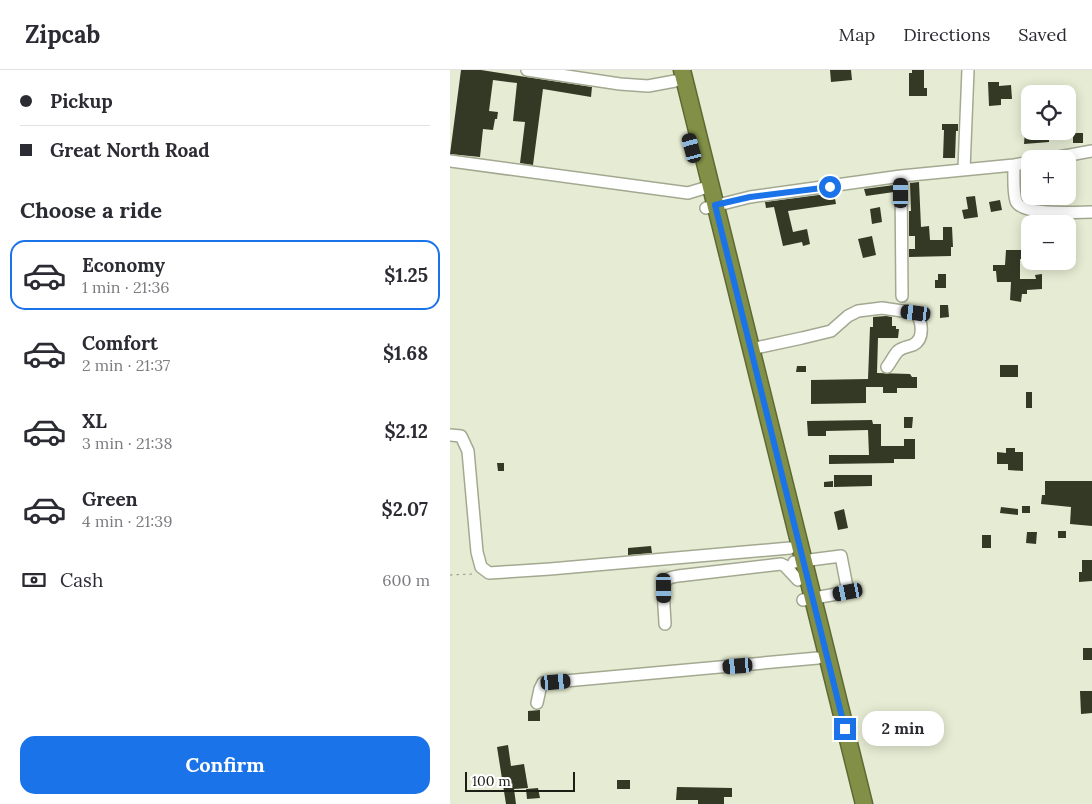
<!DOCTYPE html>
<meta charset="utf-8">
<style>
:root{--surface:#fff;--page:#f2f2f3;--text:#2b2b33;--muted:#7c7c81;--line:#e1e1e2;--accent:#1a73e8}
body{margin:0;font-family:Lora,serif;background:var(--page);color:var(--text);height:100vh;display:flex;flex-direction:column;font-size:19px;white-space:nowrap}
*{box-sizing:border-box;margin:0}
p{font-size:16px;color:var(--muted)}
.icon{flex:none;width:28px;height:28px;fill:none;stroke:currentColor;stroke-width:2;stroke-linecap:round;stroke-linejoin:round}
.map{position:relative;flex:1;overflow:hidden}
.panel{display:flex;flex-direction:column;background:var(--surface);width:450px}
.panel>*{flex:none}
.top-card{display:grid;align-content:center;height:110px;padding:0 20px;background:var(--surface)}
.buttons{position:absolute;left:571px;top:15px;display:grid;gap:10px}
.buttons a{display:grid;place-items:center;width:55px;height:55px;border-radius:10px;background:var(--surface);box-shadow:0 2px 12px #0003;font-size:25px}
.scale{position:absolute;left:15px;bottom:12px;width:110px;box-sizing:border-box;padding-left:5px;border:2px solid #1d1f16;border-top:0;font-size:14px;line-height:18px;white-space:nowrap;color:#1d1f16;-webkit-text-stroke:4px #fff;paint-order:stroke}
.end{position:absolute;width:22px;height:22px;margin:-11px;border:6px solid #1a73e8;background:#fff;box-shadow:0 0 0 2px #fff}
.from{border-radius:50%}
.bubble{position:absolute;height:35px;border-radius:15px;background:var(--surface);box-shadow:0 2px 12px #0003;font-size:16px;font-weight:700;line-height:35px;text-align:center}
.car{position:absolute;width:15px;height:30px;margin:-15px -8px;border-radius:6px;box-shadow:0 0 4px 1px #0007;background:linear-gradient(#222 24%,#8ab4d8 0 40%,#222 0 76%,#8ab4d8 0 86%,#222 0)}
.top-card b{display:flex;align-items:center;gap:18px;height:48px;font-size:19px}
.top-card b+b{border-top:1px solid var(--line)}
.top-card i{width:12px;height:12px;background:var(--text)}
ul{padding:0;list-style:none}
li{display:flex;align-items:center;gap:15px;height:70px;margin:0 10px 8px;padding:0 10px;border:2px solid transparent;border-radius:15px}
li div{flex:1}
li b{display:block;font-size:19px}
li em{font-style:normal;font-weight:700}
li.selected{border-color:var(--accent)}
li>.icon{width:45px;height:45px;stroke-width:1.5}
h2{padding:0 20px;font-size:22px;line-height:60px}
.pay{display:flex;align-items:center;gap:12px;height:55px;padding:0 20px;font-size:19px}
.pay p{margin-inline-start:auto}
.button{display:flex;gap:10px;margin-top:auto;padding:10px 20px}
.button a{flex:1;height:58px;border-radius:15px;background:var(--accent);color:#fff;font-size:20px;font-weight:700;line-height:58px;text-align:center}
header{display:flex;align-items:center;gap:30px;box-sizing:border-box;height:70px;padding:0 25px;background:var(--surface);border-bottom:1px solid var(--line)}
header strong{font-size:24px}
nav{display:flex;gap:28px;margin-inline-start:auto;font-size:18px}
main{display:flex;flex:1;min-height:0}
.map>svg:first-child{display:block}
.building{fill:#343925}
.lines{fill:none;stroke-linecap:round;stroke-linejoin:round}
.minor-casing{stroke:#a3a991;stroke-width:14}
.highway-casing{stroke:#5f6835;stroke-width:19}
.path{stroke:#909482;stroke-width:1;stroke-dasharray:2.5 4;stroke-linecap:butt}
.minor{stroke:#fff;stroke-width:11}
.highway{stroke:#828f46;stroke-width:16}
.route{stroke:#1a73e8;stroke-width:6}
</style>
<header>
<strong>Zipcab</strong>
<nav><a>Map</a><a>Directions</a><a>Saved</a></nav>
</header>
<main>
<section class="panel">
<div class="top-card">
<b><i class="from"></i>Pickup</b>
<b><i></i>Great North Road</b>
</div>
<h2>Choose a ride</h2>
<ul>
<li class="selected"><svg class="icon" aria-label="car" viewBox="0 0 24 24"><path d="M5 17H2v-5l4-1 3-4h7l3 4 3 1v5h-3M9 17h6M6 11h13"/><circle cx="7" cy="17" r="2"/><circle cx="17" cy="17" r="2"/></svg><div><b>Economy</b><p>1 min · 21:36</p></div><em>$1.25</em></li>
<li><svg class="icon" aria-label="car" viewBox="0 0 24 24"><path d="M5 17H2v-5l4-1 3-4h7l3 4 3 1v5h-3M9 17h6M6 11h13"/><circle cx="7" cy="17" r="2"/><circle cx="17" cy="17" r="2"/></svg><div><b>Comfort</b><p>2 min · 21:37</p></div><em>$1.68</em></li>
<li><svg class="icon" aria-label="car" viewBox="0 0 24 24"><path d="M5 17H2v-5l4-1 3-4h7l3 4 3 1v5h-3M9 17h6M6 11h13"/><circle cx="7" cy="17" r="2"/><circle cx="17" cy="17" r="2"/></svg><div><b>XL</b><p>3 min · 21:38</p></div><em>$2.12</em></li>
<li><svg class="icon" aria-label="car" viewBox="0 0 24 24"><path d="M5 17H2v-5l4-1 3-4h7l3 4 3 1v5h-3M9 17h6M6 11h13"/><circle cx="7" cy="17" r="2"/><circle cx="17" cy="17" r="2"/></svg><div><b>Green</b><p>4 min · 21:39</p></div><em>$2.07</em></li>
</ul>
<div class="pay"><svg class="icon" aria-label="cash" viewBox="0 0 24 24"><path d="M3 7h18v10H3z"/><circle cx="12" cy="12" r="2"/></svg>Cash<p>600 m</p></div>
<div class="button"><a>Confirm</a></div>
</section>
<div class="map">
<svg width="642" height="734" viewBox="0 0 642 734">
<rect width="100%" height="100%" fill="#e6ecd3"/>
<path class="building" d="M 11,0 L 31,0 L 142,17 L 141,27 L 93,19 L 83,95 L 70,93 L 75,52 L 63,51 L 67,13 L 43,10 L 39,41 L 48,42 L 47,49 L 45,49 L 43,60 L 33,59 L 30,87 L 0,84 Z
M 380,0 L 401,0 L 402,10 L 381,12 Z
M 462,0 L 474,0 L 474,18 L 477,18 L 477,26 L 459,26 L 459,3 L 462,3 Z
M 538,12 L 549,12 L 549,16 L 561,15 L 562,29 L 551,29 L 551,35 L 539,36 Z
M 574,39 L 580,39 L 580,48 L 574,48 Z
M 492,54 L 508,54 L 508,61 L 506,61 L 505,88 L 493,88 L 494,60 L 492,60 Z
M 575,61 L 584,61 L 584,64 L 599,64 L 599,72 L 574,74 Z
M 623,63 L 633,63 L 633,73 L 623,73 Z
M 469,112 L 471,157 L 479,156 L 480,170 L 493,170 L 493,157 L 502,157 L 503,177 L 501,177 L 501,186 L 459,187 L 459,179 L 465,179 L 465,166 L 459,166 L 459,141 L 461,141 L 460,113 Z
M 444,115 L 444,122 L 416,126 L 414,119 Z
M 384,123 L 386,134 L 338,141 L 343,162 L 357,159 L 360,174 L 353,176 L 352,172 L 333,176 L 324,137 L 316,138 L 315,132 Z
M 525,126 L 528,147 L 514,149 L 512,140 L 518,139 L 516,127 Z
M 550,130 L 552,140 L 541,142 L 539,132 Z
M 430,137 L 432,152 L 422,154 L 420,139 Z
M 422,166 L 426,185 L 413,188 L 408,169 Z
M 556,180 L 573,180 L 573,189 L 570,189 L 570,209 L 586,209 L 585,205 L 592,204 L 592,219 L 577,220 L 577,224 L 572,224 L 571,232 L 560,230 L 561,212 L 547,212 L 546,201 L 543,201 L 543,195 L 555,195 Z
M 488,204 L 496,204 L 496,218 L 485,218 L 485,210 L 488,210 Z
M 490,235 L 498,235 L 499,247 L 490,248 Z
M 436,246 L 442,247 L 442,256 L 446,256 L 446,259 L 449,259 L 448,268 L 428,268 L 427,303 L 460,304 L 462,307 L 467,307 L 467,318 L 447,318 L 447,323 L 433,323 L 433,317 L 416,317 L 416,333 L 361,334 L 361,310 L 418,309 L 420,257 L 423,257 L 423,247 Z
M 550,295 L 568,295 L 568,307 L 550,307 Z
M 347,296 L 356,296 L 356,302 L 346,302 Z
M 576,322 L 582,322 L 582,338 L 576,338 Z
M 454,347 L 463,347 L 462,358 L 454,358 Z
M 422,350 L 423,354 L 431,354 L 431,376 L 454,376 L 454,369 L 465,369 L 465,389 L 444,389 L 444,393 L 379,394 L 379,385 L 419,385 L 418,360 L 376,361 L 376,366 L 358,366 L 357,351 Z
M 556,378 L 565,378 L 565,382 L 573,382 L 573,401 L 558,400 L 558,394 L 547,394 L 547,382 L 556,383 Z
M 47,393 L 54,393 L 54,401 L 48,401 Z
M 384,405 L 422,405 L 422,416 L 384,417 Z
M 383,411 L 383,417 L 374,417 L 374,412 Z
M 595,411 L 642,411 L 642,456 L 620,454 L 621,437 L 591,434 L 592,425 L 595,425 Z
M 572,436 L 580,436 L 580,443 L 572,443 Z
M 551,437 L 568,439 L 568,445 L 550,443 Z
M 394,439 L 398,458 L 388,460 L 384,442 Z
M 608,461 L 616,461 L 616,468 L 608,468 Z
M 577,462 L 587,462 L 586,474 L 576,473 Z
M 532,465 L 541,465 L 541,478 L 532,478 Z
M 201,476 L 202,483 L 178,485 L 178,478 Z
M 632,490 L 642,490 L 642,511 L 629,512 L 629,502 L 632,502 Z
M 633,578 L 642,578 L 642,590 L 633,590 Z
M 630,621 L 642,621 L 642,643 L 631,644 Z
M 90,640 L 90,651 L 78,651 L 78,641 Z
M 58,675 L 61,696 L 74,694 L 78,718 L 64,719 L 66,734 L 56,734 L 47,677 Z
M 167,710 L 180,710 L 180,719 L 167,719 Z
M 227,717 L 282,718 L 282,727 L 274,727 L 274,734 L 248,734 L 248,730 L 226,730 Z
M 88,718 L 90,728 L 77,729 L 76,719 Z"/>
<g class="lines">
<defs>
<path id="minor" d="M 77,0 L 170,14 L 198,16 L 225,11
M 598,89 L 642,81
M 0,91 L 238,123 L 261,116
M 564,95 C 564,106 563,121 566,131 C 571,146 627,142 642,142
M 514,99 L 518,0
M 451,106 L 452,226
M 256,138 L 300,127 L 451,106 L 564,95 L 580,92
M 301,279 L 352,268 L 381,261 L 398,246 L 408,241 L 432,238 L 466,243 C 472,251 475,269 463,275 C 458,277 453,277 448,281 C 444,285 441,292 437,297
M 0,365 L 11,366 L 18,381 L 27,482 L 31,497 L 39,503 L 100,499 L 340,478
M 344,492 L 391,486 L 398,522 L 353,530
M 215,554 C 215,545 211,516 217,510 C 219,507 224,507 228,506 L 331,494 L 335,496 L 348,510
M 87,633 L 90,619 L 93,613 L 368,588"/>
<path id="highway" d="M 232,0 L 414,734"/>
</defs>
<use href="#minor" class="minor-casing"/>
<use href="#highway" class="highway-casing"/>
<path class="path" d="M 0,505 L 23,504"/>
<use href="#minor" class="minor"/>
<use href="#highway" class="highway"/>
</g>
<g class="lines">
<path class="route" d="M 380,117 L 300,127 L 265,135 L 395,659"/>
</g>
</svg>
<div class="buttons">
<a><svg class="icon" aria-label="locate" viewBox="0 0 24 24"><circle cx="12" cy="12" r="6"/><path d="M12 2v4M12 18v4M2 12h4M18 12h4"/></svg></a>
<a>+</a>
<a>−</a>
</div>
<div class="scale">100 m</div>
<i class="end from" style="left:380px;top:117px"></i>
<i class="end" style="left:395px;top:659px"></i>
<div class="bubble" style="left:412px;top:641px;width:82px">2 min</div>
<i class="car" style="left:242px;top:78px;rotate:345deg"></i>
<i class="car" style="left:451px;top:123px;rotate:0deg"></i>
<i class="car" style="left:466px;top:243px;rotate:277deg"></i>
<i class="car" style="left:214px;top:518px;rotate:179deg"></i>
<i class="car" style="left:398px;top:522px;rotate:259deg"></i>
<i class="car" style="left:288px;top:596px;rotate:265deg"></i>
<i class="car" style="left:106px;top:612px;rotate:85deg"></i>
</div>
</main>
